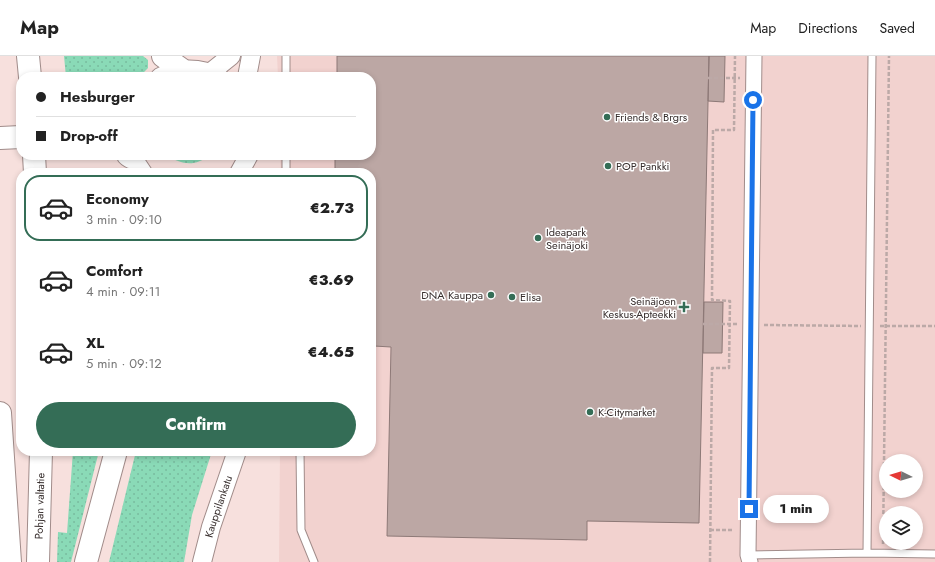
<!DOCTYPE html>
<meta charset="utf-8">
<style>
:root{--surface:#fff;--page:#f2f2f2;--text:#222;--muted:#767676;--line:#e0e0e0;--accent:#346d56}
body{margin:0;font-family:Jost,sans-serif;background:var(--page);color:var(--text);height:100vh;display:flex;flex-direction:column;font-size:15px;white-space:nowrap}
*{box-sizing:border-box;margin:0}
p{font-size:13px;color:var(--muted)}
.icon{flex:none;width:22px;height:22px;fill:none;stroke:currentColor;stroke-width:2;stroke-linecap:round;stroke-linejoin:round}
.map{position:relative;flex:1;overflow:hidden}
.side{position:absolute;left:16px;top:112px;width:360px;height:288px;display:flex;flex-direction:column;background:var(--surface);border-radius:16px;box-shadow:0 2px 6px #0003}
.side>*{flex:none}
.banner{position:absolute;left:16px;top:16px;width:360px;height:88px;border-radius:16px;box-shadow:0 2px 6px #0003;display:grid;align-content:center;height:88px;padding:0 20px;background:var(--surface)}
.needle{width:26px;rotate:275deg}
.fabs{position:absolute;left:879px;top:398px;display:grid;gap:8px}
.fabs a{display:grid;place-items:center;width:44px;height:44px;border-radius:50%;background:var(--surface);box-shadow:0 2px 6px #0003;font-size:20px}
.end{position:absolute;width:18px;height:18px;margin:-9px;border:5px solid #1a73e8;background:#fff;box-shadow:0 0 0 2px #fff}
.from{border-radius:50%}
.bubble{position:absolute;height:28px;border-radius:14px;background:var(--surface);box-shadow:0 2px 6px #0003;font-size:13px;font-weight:800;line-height:28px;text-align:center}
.banner b{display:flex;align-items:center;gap:14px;height:38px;font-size:15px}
.banner b+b{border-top:1px solid var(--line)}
.banner i{width:10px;height:10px;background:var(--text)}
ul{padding:7px 0 0;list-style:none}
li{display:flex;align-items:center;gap:12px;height:66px;margin:0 8px 6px;padding:0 12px;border:2px solid transparent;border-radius:16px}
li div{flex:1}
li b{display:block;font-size:15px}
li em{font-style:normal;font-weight:800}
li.active{border-color:var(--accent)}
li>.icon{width:36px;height:36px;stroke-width:1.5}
.cta{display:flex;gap:8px;margin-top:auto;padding:8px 20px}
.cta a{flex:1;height:46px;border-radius:24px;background:var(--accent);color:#fff;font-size:16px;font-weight:800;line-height:46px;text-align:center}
header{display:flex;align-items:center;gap:24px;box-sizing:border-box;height:56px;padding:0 20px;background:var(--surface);border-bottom:1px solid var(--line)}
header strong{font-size:19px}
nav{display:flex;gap:22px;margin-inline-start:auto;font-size:14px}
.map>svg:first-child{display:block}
.built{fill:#f2d2cf;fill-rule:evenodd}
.grass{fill:url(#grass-dots)}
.building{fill:#bca7a4;stroke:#8d7977}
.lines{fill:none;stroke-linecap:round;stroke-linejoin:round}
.service-casing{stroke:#a18c8a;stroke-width:9}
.minor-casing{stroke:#a18c8a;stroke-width:17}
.tertiary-casing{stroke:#a18c8a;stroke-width:20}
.primary-casing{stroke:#a18c8a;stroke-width:24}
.path{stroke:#bca9a7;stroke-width:2.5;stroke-dasharray:4 2;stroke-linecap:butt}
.service{stroke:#fff;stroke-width:7}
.minor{stroke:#fff;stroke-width:15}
.tertiary{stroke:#fff;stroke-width:18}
.primary{stroke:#fff;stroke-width:22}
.route{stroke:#1a73e8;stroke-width:5}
.poi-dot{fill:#346d56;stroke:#fff;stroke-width:1.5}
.labels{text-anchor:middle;stroke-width:3;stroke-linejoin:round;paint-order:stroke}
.poi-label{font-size:11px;fill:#362d2c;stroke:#fff;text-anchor:start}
.street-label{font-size:11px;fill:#362d2c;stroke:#fff}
</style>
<header>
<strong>Map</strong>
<nav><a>Map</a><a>Directions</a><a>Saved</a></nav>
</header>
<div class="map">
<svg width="935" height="506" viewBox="0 0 935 506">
<defs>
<pattern id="grass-dots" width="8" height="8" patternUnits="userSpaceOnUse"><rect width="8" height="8" fill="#8adab7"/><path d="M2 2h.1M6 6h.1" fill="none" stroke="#78bb9e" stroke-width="1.8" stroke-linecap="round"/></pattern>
</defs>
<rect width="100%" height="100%" fill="#f7e0dd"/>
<path class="built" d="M 277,0 L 935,0 L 935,506 L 279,506 L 280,395 L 371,395 L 371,117 L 281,117 L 280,99 L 371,99 L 371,21 L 278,21 ZM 886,405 L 916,405 L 916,435 L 886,435 ZM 886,457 L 916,457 L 916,487 L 886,487 Z"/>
<path class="grass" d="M 64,0 L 143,0 L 148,4 L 148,12 L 139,21 L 66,21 Z
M 167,99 L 209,99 C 196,111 181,109 167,99 Z
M 101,112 L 117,113 L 122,117 L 76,117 L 76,114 Z
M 73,395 L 99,395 L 71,506 L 57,506 L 58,476 L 67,477 Z
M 136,395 L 212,395 L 192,459 L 184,506 L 109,506 Z"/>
<path class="building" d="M 337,0 L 709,0 L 699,467 L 587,465 L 587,484 L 387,480 L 391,291 L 374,290 L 374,280 L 371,280 L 371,117 L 335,117 L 335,99 L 371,99 L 371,21 L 337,21 Z
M 709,0 L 725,0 L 724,46 L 708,45 Z
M 704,246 L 723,246 L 722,297 L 703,297 Z"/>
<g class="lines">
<defs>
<path id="service" d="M 286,21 L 286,0
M 286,117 L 286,99
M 300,395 L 301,474 L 314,506
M 867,497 L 872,0
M 748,499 L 867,497 L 935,498"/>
<path id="minor" d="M 750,506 L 748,499 L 754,0"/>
<g id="tertiary">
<path d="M 211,16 L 231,0"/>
<path d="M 160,21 C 177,11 201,11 219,21"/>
<path d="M 247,21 L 251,0"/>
<path d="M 131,99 L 143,117"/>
<path d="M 239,117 L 249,99"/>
<path id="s1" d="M 202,506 L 211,471 L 237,395"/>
</g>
<g id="primary">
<path d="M 28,0 L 30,21"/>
<path d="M 163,0 L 181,13"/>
<path d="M 0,82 L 21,81"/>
<path d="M 34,99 L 35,117"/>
<path d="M 128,99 L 131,101"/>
<path d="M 0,357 L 10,506"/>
<path id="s2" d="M 38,506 L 41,395"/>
<path d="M 86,506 L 116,395"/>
</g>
</defs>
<use href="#service" class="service-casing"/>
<use href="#minor" class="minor-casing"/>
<use href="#tertiary" class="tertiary-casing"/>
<use href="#primary" class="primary-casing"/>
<path class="path" d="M 708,22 L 740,22
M 703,268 L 737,268
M 764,269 L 861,270
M 880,270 L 935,270
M 710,474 L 734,474
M 883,488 L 889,0
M 710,506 L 712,312 L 729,312 L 730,245 L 712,244 L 713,74 L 734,74 L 735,0"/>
<use href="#service" class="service"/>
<use href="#minor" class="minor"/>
<use href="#tertiary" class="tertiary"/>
<use href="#primary" class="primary"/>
</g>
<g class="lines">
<path class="route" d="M 749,453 L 753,44"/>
</g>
<g class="poi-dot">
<circle cx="607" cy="61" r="4"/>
<circle cx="608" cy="110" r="4"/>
<circle cx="538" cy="182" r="4"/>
<circle cx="491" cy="239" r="4"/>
<circle cx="512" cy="241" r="4"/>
<path d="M682 245h4v4h4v4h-4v4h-4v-4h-4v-4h4z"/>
<circle cx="590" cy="356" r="4"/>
</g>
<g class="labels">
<g class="poi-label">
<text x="615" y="65">Friends &amp; Brgrs</text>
<text x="616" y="114">POP Pankki</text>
<text x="546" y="180">Ideapark<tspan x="546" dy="13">Seinäjoki</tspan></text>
<text x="483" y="243" text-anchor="end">DNA Kauppa</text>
<text x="520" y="245">Elisa</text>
<text x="676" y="249" text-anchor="end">Seinäjoen<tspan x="676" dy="13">Keskus-Apteekki</tspan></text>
<text x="598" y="360">K-Citymarket</text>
</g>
<g class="street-label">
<text dy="4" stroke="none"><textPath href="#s1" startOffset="58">Kauppilankatu</textPath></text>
<text dy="4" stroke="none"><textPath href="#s2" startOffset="56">Pohjan valtatie</textPath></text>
</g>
</g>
</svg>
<div class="fabs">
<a><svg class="needle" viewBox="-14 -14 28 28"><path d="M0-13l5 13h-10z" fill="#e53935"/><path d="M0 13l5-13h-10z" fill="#767676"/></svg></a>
<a><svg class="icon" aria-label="layers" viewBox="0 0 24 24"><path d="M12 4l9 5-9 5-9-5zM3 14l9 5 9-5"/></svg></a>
</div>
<i class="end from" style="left:753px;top:44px"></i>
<i class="end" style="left:749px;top:453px"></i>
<div class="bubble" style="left:763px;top:439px;width:66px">1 min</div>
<div class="banner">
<b><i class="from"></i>Hesburger</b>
<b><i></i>Drop-off</b>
</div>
<section class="side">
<ul>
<li class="active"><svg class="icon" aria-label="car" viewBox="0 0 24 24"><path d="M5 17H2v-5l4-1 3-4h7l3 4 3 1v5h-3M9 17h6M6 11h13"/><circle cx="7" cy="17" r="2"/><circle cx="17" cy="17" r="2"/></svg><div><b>Economy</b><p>3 min · 09:10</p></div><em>€2.73</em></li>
<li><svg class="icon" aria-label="car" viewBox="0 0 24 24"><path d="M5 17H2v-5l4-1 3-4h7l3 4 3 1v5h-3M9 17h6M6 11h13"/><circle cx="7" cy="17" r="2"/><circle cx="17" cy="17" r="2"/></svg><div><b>Comfort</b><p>4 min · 09:11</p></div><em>€3.69</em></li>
<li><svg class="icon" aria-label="car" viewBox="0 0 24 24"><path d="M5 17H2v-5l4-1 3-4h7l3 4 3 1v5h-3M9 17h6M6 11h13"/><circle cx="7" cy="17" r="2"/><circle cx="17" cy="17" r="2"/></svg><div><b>XL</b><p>5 min · 09:12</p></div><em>€4.65</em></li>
</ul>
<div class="cta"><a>Confirm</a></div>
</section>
</div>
